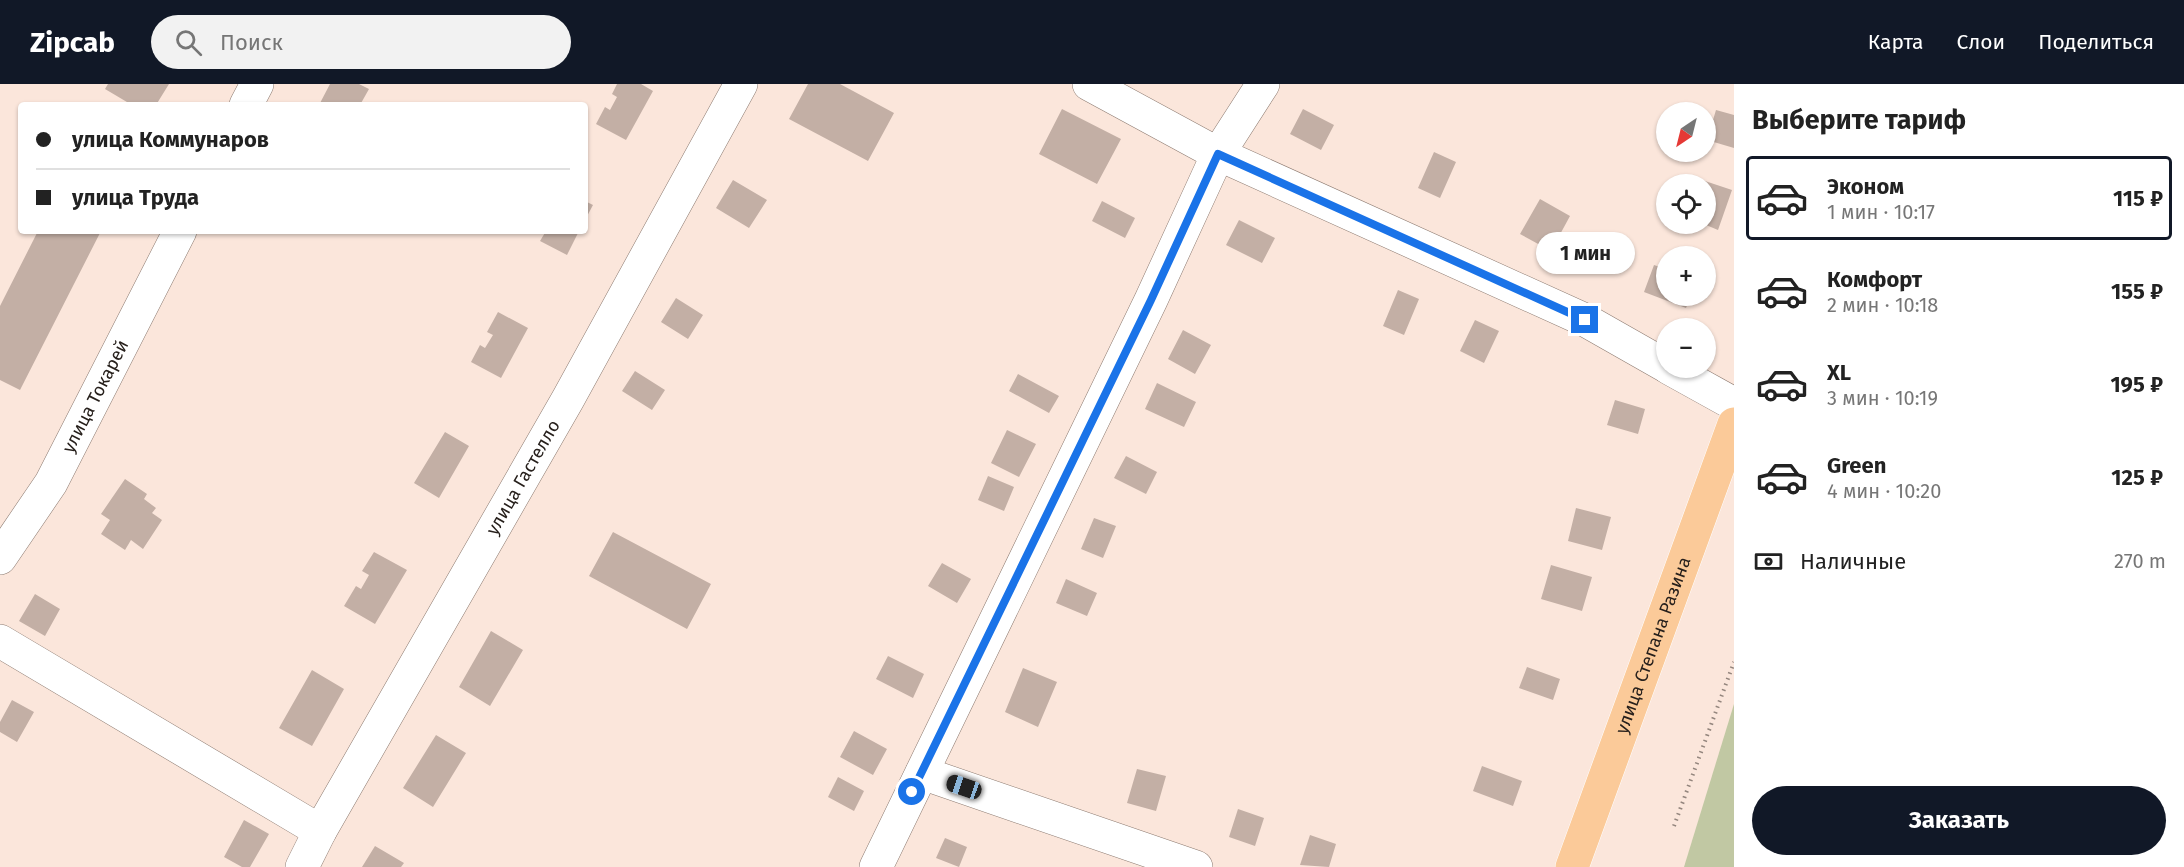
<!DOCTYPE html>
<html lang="ru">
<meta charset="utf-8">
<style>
:root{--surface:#fff;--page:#f2f2f2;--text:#222;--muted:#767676;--line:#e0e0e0;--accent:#111827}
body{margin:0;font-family:"Fira Sans",sans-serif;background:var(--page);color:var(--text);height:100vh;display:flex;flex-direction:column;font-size:22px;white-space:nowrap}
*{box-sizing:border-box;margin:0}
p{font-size:20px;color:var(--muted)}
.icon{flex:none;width:33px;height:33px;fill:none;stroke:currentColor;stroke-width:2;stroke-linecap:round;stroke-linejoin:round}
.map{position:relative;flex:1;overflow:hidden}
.side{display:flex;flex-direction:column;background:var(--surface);width:450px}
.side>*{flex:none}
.top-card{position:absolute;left:18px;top:18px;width:570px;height:132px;border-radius:6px;box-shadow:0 2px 4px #0004;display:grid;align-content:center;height:132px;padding:0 18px;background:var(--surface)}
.needle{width:39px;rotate:215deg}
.buttons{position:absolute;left:1656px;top:18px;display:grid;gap:12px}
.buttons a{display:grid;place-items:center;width:60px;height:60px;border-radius:50%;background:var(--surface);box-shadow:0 2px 4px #0004;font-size:30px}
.end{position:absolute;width:27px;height:27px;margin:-14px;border:8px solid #1a73e8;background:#fff;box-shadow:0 0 0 3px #fff}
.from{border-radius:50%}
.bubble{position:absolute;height:42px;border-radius:21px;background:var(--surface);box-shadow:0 2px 4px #0004;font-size:20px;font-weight:700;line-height:42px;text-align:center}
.car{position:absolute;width:18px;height:36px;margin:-18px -9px;border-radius:8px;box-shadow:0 0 4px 2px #0007;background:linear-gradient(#222 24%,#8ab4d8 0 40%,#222 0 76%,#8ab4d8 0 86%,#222 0)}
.top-card b{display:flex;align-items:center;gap:21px;height:57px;font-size:22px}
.top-card b+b{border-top:2px solid var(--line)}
.top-card i{width:15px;height:15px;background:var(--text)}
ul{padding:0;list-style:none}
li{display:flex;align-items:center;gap:18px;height:84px;margin:0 12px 9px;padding:0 6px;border:3px solid transparent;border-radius:6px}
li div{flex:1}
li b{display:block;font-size:22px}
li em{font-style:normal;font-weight:700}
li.current{border-color:var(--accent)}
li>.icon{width:54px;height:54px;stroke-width:1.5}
h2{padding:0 18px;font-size:27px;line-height:72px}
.pay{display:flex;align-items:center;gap:15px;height:66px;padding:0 18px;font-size:22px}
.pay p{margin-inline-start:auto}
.cta{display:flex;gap:12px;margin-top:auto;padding:12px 18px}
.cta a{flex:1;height:69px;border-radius:36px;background:var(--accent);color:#fff;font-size:24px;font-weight:700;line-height:69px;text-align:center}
header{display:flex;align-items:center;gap:36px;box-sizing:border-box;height:84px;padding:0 30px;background:var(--accent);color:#fff}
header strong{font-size:28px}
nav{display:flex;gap:33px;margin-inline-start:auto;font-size:21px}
.search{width:420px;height:54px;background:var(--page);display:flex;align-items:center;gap:15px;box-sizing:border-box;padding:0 21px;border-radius:33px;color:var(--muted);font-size:22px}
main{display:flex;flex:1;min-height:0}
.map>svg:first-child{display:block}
.green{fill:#c1c8a3}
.building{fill:#c3afa5}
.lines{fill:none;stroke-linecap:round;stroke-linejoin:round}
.minor-casing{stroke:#8c7a70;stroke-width:34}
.major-casing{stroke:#fff;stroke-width:34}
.path{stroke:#93857d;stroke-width:4;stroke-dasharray:1.5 4.5;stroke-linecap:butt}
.minor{stroke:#fff;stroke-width:33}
.major{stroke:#fbca99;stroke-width:33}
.route{stroke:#1a73e8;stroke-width:8}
.labels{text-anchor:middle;stroke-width:4.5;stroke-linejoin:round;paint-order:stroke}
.street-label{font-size:18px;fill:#27201c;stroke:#fff6f2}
</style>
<header>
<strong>Zipcab</strong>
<div class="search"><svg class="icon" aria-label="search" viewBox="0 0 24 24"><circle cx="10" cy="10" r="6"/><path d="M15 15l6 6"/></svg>Поиск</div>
<nav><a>Карта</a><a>Слои</a><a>Поделиться</a></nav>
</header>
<main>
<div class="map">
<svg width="1734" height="783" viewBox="0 0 1734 783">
<rect width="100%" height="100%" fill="#fbe6db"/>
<path class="green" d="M 1734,620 L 1734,783 L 1684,783 Z"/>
<path class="building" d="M 108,0 L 169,0 L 156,21 L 132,21 L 105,5 Z
M 330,0 L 359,0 L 369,5 L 360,21 L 319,21 Z
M 617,0 L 641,0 L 653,7 L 626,56 L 596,40 L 605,23 L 610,26 L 617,13 L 612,10 Z
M 808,0 L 840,0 L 894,29 L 868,77 L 789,35 Z
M 1062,25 L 1121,55 L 1097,100 L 1039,70 Z
M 1303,25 L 1334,41 L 1321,66 L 1290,50 Z
M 1716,26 L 1734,31 L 1734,64 L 1707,56 Z
M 1434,68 L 1456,78 L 1440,114 L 1418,104 Z
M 1693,93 L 1732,106 L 1718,146 L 1706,141 L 1706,100 L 1690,100 Z
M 733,96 L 767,116 L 749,144 L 716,124 Z
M 1540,115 L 1570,132 L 1551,167 L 1520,150 Z
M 585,117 L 593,121 L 585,136 Z
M 1102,117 L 1135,134 L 1125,154 L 1092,137 Z
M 1239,136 L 1275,154 L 1262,179 L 1226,161 Z
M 38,147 L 101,147 L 20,306 L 0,296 L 0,222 Z
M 546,147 L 579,147 L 567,171 L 540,157 Z
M 1654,181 L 1666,185 L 1666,212 L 1691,212 L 1686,224 L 1644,208 Z
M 1398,206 L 1419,215 L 1404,251 L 1383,242 Z
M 676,214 L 703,231 L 688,255 L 661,238 Z
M 498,228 L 528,244 L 501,294 L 471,278 L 480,261 L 485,264 L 493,251 L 487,248 Z
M 1475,236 L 1499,247 L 1484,279 L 1460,267 Z
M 1183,246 L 1211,261 L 1195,290 L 1168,275 Z
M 635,287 L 665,306 L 652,326 L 622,307 Z
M 1018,290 L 1059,312 L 1049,329 L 1009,307 Z
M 1157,299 L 1196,318 L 1184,343 L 1145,325 Z
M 1615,316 L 1645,325 L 1638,350 L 1607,341 Z
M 1007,346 L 1036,360 L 1019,393 L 991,379 Z
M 445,348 L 469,362 L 439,414 L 414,399 Z
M 1126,372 L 1157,388 L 1146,410 L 1114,394 Z
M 988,392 L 1014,403 L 1004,427 L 978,416 Z
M 125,395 L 147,410 L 144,415 L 156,424 L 152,429 L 162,436 L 143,465 L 131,456 L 125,466 L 101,450 L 110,436 L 101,430 Z
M 1576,424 L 1611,433 L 1602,466 L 1568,457 Z
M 1094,434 L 1116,442 L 1103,474 L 1081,465 Z
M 613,448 L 711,500 L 687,545 L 589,492 Z
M 374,468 L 407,486 L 375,540 L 344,522 L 356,502 L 361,505 L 369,491 L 362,487 Z
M 942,479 L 971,495 L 957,519 L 928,502 Z
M 1551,481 L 1592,493 L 1582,527 L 1541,515 Z
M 1066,495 L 1097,509 L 1087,532 L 1056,519 Z
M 35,510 L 60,525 L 45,552 L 19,537 Z
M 491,547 L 523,566 L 490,622 L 459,603 Z
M 888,572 L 924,590 L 913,614 L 876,595 Z
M 1527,583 L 1560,595 L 1553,616 L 1519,604 Z
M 1023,584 L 1057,598 L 1038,643 L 1005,628 Z
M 312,586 L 344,605 L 312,662 L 279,644 Z
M 12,616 L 34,628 L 17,658 L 0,648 L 0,638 Z
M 854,647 L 887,665 L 873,691 L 840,673 Z
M 436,651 L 466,669 L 433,723 L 403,704 Z
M 1482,682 L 1522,697 L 1513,722 L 1473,707 Z
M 1137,685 L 1166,692 L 1156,727 L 1127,719 Z
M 838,693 L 864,707 L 854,727 L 828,713 Z
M 1238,725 L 1264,734 L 1255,762 L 1229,753 Z
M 244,736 L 269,750 L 250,783 L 242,783 L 224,773 Z
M 1310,751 L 1336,760 L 1329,783 L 1300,781 Z
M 945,754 L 967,763 L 959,783 L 936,774 Z
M 375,762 L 404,779 L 401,783 L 362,783 Z"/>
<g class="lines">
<defs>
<g id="minor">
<path d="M 1089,0 L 1218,70 L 1585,236 L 1666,282"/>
<path d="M 246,21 L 257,0"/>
<path d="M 1669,284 L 1734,320"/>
<path id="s1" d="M 0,474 L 51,399 L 180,147"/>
<path d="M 0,557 L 320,747"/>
<path d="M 922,689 L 1196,783"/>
<path id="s2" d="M 302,783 L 320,747 L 568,315 L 741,0"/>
<path d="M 876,783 L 1151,216 L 1218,70 L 1263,0"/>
</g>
<g id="major">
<path id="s3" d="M 1572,783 L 1734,340"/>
</g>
</defs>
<use href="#minor" class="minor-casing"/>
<use href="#major" class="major-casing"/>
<path class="path" d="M 1674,742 L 1734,578"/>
<use href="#minor" class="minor"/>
<use href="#major" class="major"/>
</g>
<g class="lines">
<path class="route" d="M 912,708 L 1151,216 L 1218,70 L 1585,236"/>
</g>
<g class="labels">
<g class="street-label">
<text dy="6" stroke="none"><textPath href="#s1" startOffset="188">улица Токарей</textPath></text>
<text dy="6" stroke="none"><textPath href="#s2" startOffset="448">улица Гастелло</textPath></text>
<text dy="6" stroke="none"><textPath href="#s3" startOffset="236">улица Степана Разина</textPath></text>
</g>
</g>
</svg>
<div class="buttons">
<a><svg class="needle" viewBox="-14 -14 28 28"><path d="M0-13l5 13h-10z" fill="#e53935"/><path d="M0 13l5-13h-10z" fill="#767676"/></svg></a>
<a><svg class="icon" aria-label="locate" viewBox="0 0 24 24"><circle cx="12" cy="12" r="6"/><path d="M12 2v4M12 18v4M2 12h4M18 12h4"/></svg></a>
<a>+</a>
<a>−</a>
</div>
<i class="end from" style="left:912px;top:708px"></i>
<i class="end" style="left:1585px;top:236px"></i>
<div class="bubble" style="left:1536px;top:148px;width:99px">1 мин</div>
<i class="car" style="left:964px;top:703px;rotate:289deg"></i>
<div class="top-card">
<b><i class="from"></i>улица Коммунаров</b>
<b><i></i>улица Труда</b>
</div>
</div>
<section class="side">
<h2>Выберите тариф</h2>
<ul>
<li class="current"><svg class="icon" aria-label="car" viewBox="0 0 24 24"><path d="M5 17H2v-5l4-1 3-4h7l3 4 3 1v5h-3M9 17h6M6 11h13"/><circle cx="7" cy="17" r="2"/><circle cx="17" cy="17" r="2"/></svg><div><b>Эконом</b><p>1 мин · 10:17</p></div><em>115 ₽</em></li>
<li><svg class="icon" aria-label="car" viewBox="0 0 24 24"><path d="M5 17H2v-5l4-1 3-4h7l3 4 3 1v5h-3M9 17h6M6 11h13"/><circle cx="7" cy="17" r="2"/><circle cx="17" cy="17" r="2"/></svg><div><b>Комфорт</b><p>2 мин · 10:18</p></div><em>155 ₽</em></li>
<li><svg class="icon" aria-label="car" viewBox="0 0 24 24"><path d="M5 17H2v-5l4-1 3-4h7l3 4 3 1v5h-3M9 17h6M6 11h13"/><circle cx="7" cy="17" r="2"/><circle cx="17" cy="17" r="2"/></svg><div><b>XL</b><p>3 мин · 10:19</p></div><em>195 ₽</em></li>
<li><svg class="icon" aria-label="car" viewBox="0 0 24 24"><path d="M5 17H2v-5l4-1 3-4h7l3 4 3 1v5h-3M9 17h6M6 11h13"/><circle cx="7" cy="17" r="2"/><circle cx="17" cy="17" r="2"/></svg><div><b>Green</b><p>4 мин · 10:20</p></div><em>125 ₽</em></li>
</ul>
<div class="pay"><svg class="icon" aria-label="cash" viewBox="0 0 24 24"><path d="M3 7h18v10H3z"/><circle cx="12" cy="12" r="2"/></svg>Наличные<p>270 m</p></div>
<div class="cta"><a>Заказать</a></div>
</section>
</main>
